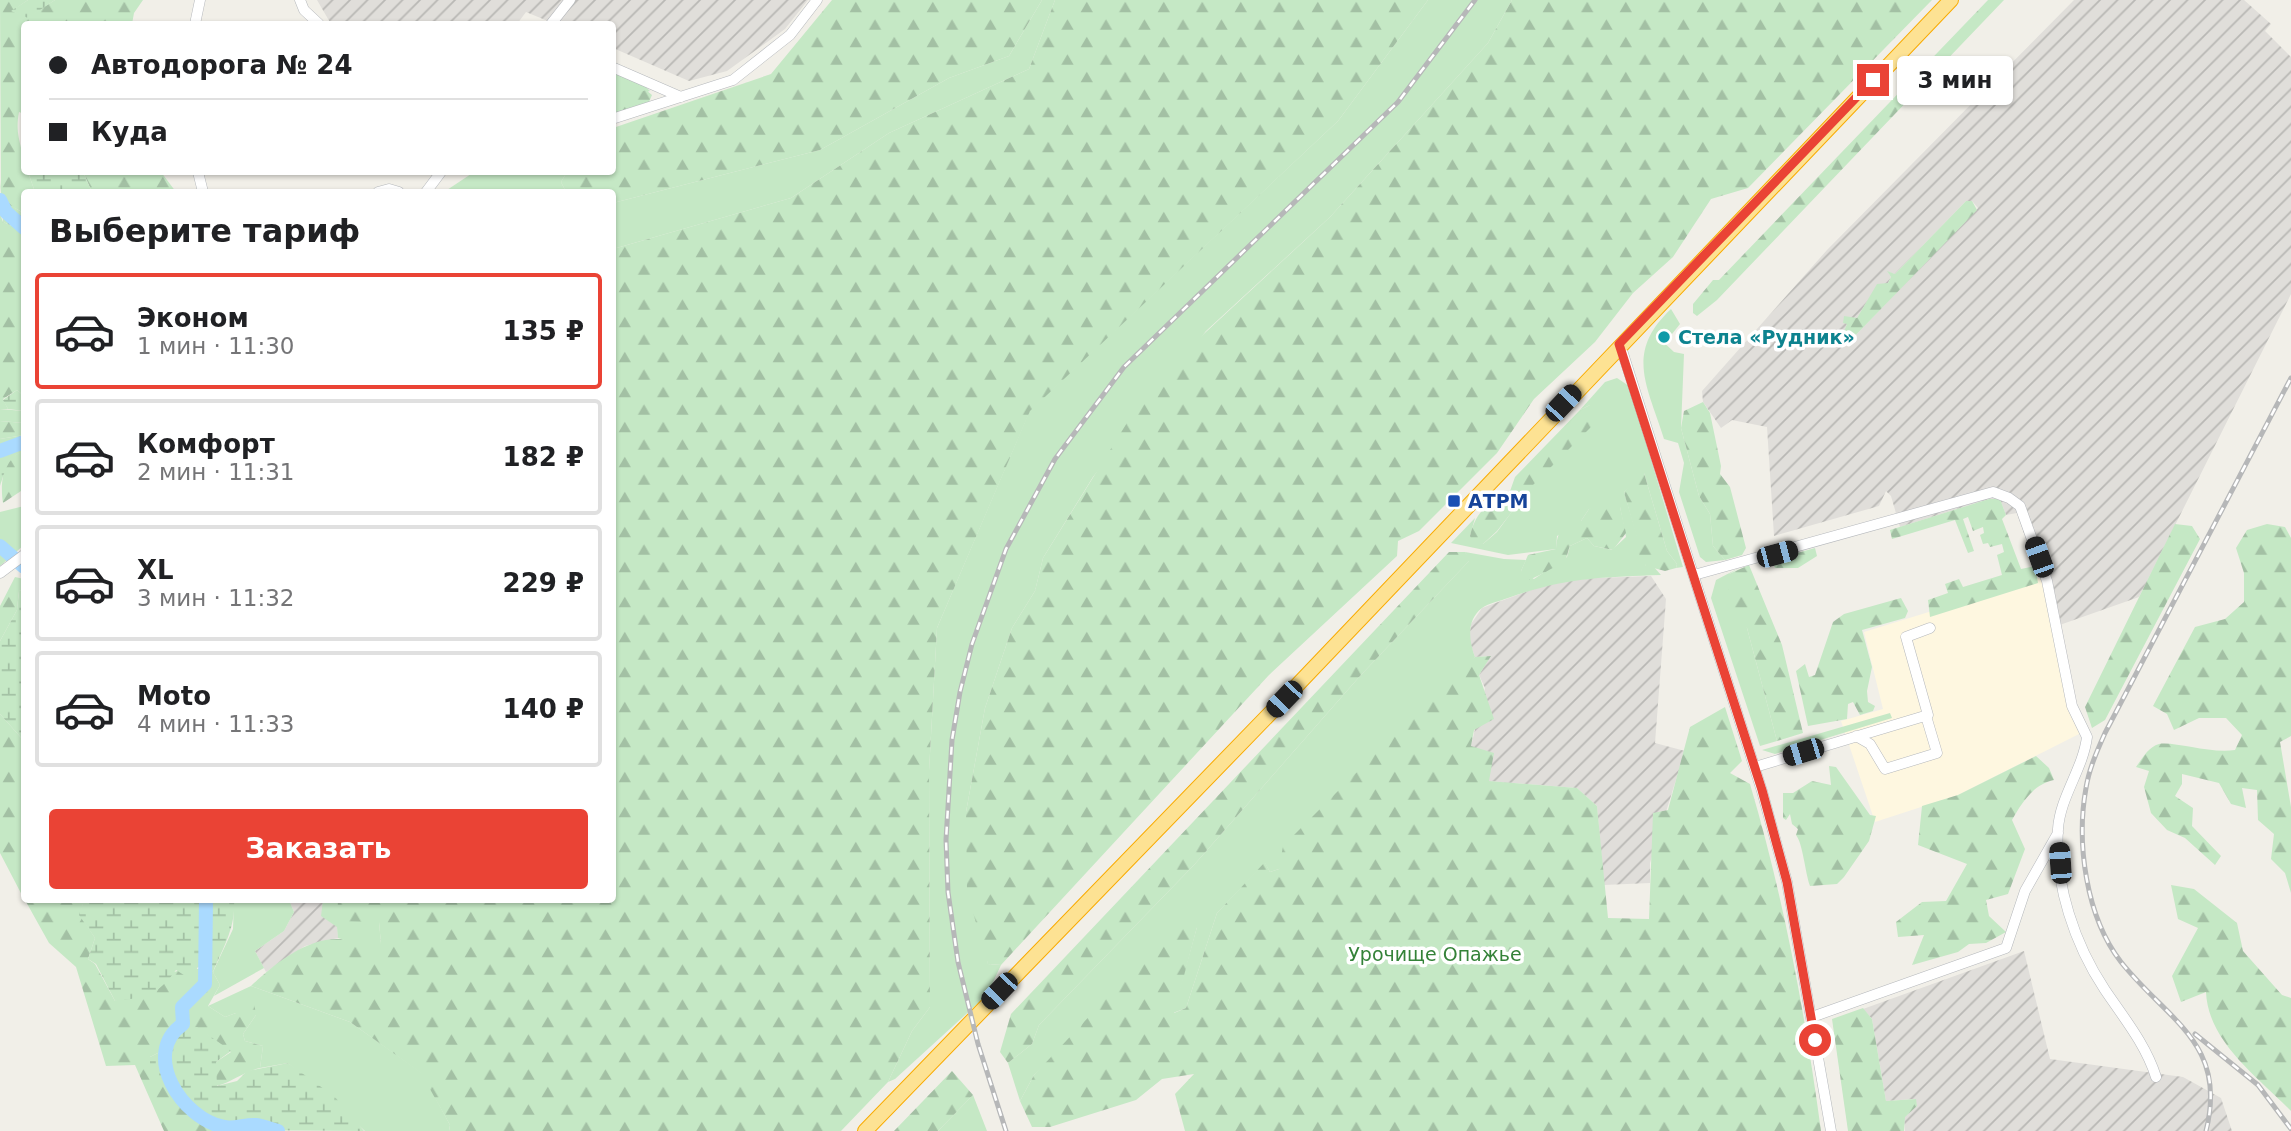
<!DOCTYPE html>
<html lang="ru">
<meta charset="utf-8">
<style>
:root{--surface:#fff;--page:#f2f2f2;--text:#202124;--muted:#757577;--line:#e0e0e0;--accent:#ea4335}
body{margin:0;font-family:"DejaVu Sans",sans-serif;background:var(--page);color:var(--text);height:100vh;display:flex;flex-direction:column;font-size:26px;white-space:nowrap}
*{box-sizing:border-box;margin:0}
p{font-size:23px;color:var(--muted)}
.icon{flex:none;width:38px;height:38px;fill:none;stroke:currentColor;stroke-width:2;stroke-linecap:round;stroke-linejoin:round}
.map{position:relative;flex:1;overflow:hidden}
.drawer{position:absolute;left:21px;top:189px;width:595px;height:714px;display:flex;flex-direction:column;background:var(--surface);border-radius:7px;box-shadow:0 2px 5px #0004}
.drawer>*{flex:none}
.banner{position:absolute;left:21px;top:21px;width:595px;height:154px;border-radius:7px;box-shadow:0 2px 5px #0004;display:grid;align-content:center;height:154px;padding:0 28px;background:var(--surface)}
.end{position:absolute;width:32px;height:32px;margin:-16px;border:9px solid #ea4335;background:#fff;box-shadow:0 0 0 4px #fff}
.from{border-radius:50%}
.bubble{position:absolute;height:49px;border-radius:7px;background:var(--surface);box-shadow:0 2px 5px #0004;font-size:23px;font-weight:600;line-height:49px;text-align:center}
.car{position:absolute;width:21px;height:42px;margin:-21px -10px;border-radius:9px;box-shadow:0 0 5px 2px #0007;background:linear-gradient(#222 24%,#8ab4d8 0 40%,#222 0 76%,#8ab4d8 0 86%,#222 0)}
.banner b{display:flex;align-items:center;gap:24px;height:66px;font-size:26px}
.banner b+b{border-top:2px solid var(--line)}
.banner i{width:18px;height:18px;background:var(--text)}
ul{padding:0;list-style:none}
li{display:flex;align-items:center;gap:21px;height:116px;margin:0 14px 10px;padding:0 14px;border:4px solid var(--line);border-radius:7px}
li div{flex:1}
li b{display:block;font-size:26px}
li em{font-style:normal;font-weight:600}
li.selected{border-color:var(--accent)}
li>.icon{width:63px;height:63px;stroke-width:1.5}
h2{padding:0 28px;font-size:32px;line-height:84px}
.button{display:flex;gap:14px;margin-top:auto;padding:14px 28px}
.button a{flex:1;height:80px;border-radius:7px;background:var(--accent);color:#fff;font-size:28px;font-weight:600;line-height:80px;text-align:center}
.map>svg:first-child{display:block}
.commercial{fill:#fef7e0}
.industrial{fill:url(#industrial-furrows);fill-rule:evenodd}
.grass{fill:#c5e8c5}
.forest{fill:url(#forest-firs)}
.wetland{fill:url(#wetland-marsh)}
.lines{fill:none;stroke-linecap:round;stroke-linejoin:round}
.river{stroke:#aadaff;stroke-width:14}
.minor-casing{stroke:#b5b8bc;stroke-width:11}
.highway-casing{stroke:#f9ab00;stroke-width:16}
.minor{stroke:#fff;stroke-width:10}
.highway{stroke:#fde293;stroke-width:14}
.rail-casing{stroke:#b6b7b8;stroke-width:5}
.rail{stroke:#fff;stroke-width:2.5;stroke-dasharray:8;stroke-linecap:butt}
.route{stroke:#ea4335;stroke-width:9}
.culture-dot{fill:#0f9aa8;stroke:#fff;stroke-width:2.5}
.transit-dot{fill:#1a4fb4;stroke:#fff;stroke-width:2.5}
.labels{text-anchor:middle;stroke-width:7;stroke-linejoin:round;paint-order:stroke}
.culture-label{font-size:19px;font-weight:bold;fill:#0d838f;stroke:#fff;text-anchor:start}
.transit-label{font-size:19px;font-weight:bold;fill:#164399;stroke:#fff;text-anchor:start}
.park-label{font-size:19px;fill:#348238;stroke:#fff}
</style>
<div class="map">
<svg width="2291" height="1131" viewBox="0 0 2291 1131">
<defs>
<pattern id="industrial-furrows" width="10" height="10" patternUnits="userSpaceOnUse" patternTransform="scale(1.75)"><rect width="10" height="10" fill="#e0deda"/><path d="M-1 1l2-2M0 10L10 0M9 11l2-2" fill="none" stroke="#b9b8b5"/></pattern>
<pattern id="forest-firs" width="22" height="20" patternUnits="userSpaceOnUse" patternTransform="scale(1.75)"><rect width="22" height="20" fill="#c5e8c5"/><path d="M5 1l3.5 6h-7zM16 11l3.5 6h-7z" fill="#a3c0a4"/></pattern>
<pattern id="wetland-marsh" width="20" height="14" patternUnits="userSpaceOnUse" patternTransform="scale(1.75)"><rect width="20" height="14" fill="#c5e8c5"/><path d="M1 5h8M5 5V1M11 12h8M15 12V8" fill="none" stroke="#a3c0a4"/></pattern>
</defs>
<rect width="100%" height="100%" fill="#f1efe8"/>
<path class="commercial" d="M 2042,577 L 2081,733 L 1958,795 L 1875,822 L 1841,721 L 1883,709 L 1864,632 Z"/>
<path class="industrial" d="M 317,0 L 808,0 L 785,29 L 727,71 L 689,81 L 613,48 L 612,24 L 555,24 L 526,12 L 517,24 L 331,24 Z
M 2074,0 L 2244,0 L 2271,24 L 2265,31 L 2291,57 L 2291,294 L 2139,597 L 2054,627 L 2042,578 L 2038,575 L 2017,513 L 2006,515 L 2000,499 L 1989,499 L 1900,527 L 1891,496 L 1886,491 L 1879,506 L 1774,536 L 1767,427 L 1732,420 L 1721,428 L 1703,402 L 1702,391 L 1827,250 ZM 1966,201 L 1972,201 L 1978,208 L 1849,342 L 1844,332 L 1847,324 L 1857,318 L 1870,297 L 1888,283 L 1891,277 L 1888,272 L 1895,274 Z
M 1651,576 L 1666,599 L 1655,743 L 1685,751 L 1650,863 L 1650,883 L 1604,885 L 1597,806 L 1577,788 L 1488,781 L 1471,746 L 1485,688 L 1479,675 L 1490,656 L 1475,657 L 1469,640 L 1471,624 L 1482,608 L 1544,585 L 1570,579 Z
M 289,900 L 324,900 L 337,921 L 338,938 L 305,946 L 266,972 L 255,951 L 284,931 L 294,912 Z
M 2024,951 L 2050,1059 L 2183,1077 L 2221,1098 L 2232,1131 L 1905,1131 L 1904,1117 L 1917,1106 L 1915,1099 L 1886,1101 L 1872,1019 L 1863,1009 Z"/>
<path class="grass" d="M 1042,0 L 1055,0 L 1029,69 L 889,133 L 791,198 L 613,249 L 613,203 L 820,150 L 949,78 L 1009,56 Z
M 1428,0 L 1512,0 L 1488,43 L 1330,217 L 1206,331 L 1093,477 L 1043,558 L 1035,591 L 1012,628 L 985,708 L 966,812 L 988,964 L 1001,965 L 987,995 L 895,1079 L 888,1082 L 912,1031 L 930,1007 L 929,771 L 937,628 L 1030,410 L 1338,121 Z
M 612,72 L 646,87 L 650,91 L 613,102 Z
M 474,172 L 567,172 L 561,182 L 566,192 L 444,192 Z
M 1671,309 L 1680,324 L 1672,334 L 1665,329 L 1658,337 L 1674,352 L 1684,354 L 1681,428 L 1699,496 L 1710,514 L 1713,546 L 1725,560 L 1706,562 L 1700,557 L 1679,492 L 1684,463 L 1678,443 L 1664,439 C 1648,387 1624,353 1671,309 Z
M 1617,378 L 1629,386 L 1683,567 L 1676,568 L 1677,564 L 1667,551 L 1644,473 L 1624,492 L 1646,566 L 1653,566 L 1661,575 C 1602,577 1563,578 1508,598 C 1500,601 1489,603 1482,608 C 1466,620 1469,641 1475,657 L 1279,869 L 1270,872 L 1265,863 L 1217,913 L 1186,1008 L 1173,1013 L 1197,927 L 1034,1075 L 1020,1101 L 1008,1063 L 1032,1044 L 1039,1025 L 1194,865 L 1360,676 L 1469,561 L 1465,552 L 1504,559 L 1526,560 L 1521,571 L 1534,579 L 1567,557 L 1570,546 L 1587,538 L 1594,546 L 1612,550 L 1626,537 L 1620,507 L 1589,509 L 1581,521 L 1557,536 L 1556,549 L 1508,555 L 1451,543 L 1475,518 L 1470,536 L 1483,544 L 1497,532 L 1590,405 L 1580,410 L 1605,382 Z
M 0,409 L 24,411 L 24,423 L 0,421 Z
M 24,506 L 24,545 L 0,566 L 0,512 Z
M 1741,567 L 1729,574 L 1747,628 L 1777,741 L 1760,746 L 1711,598 L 1716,580 Z
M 1890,713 L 1892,718 L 1775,754 L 1762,750 Z
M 234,900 L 289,900 L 294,912 L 284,931 L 255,951 L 264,968 L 214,996 L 220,985 L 213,972 L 233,929 Z
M 323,900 L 339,900 L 379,922 L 381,944 L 358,944 L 338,938 L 337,927 L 321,916 Z
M 251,986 L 350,1022 L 422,1073 L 450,1125 L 449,1131 L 365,1131 L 288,1063 L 260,1068 L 263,1046 L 245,1041 L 243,1034 L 256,1015 L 236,1013 L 225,1017 L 208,1006 Z
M 973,1095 L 987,1131 L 938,1131 Z"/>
<path class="forest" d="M 0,0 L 28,0 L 12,11 L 28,17 L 55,0 L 143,0 L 134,13 L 132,24 L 24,24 L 24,114 L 19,112 C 14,138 24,145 24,172 L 28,172 L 35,192 L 24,192 L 24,213 L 9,205 L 1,192 Z
M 832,0 L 1042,0 L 1009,56 L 949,78 L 820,150 L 613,203 L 612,192 L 566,192 L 561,182 L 567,172 L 612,172 L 613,128 L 771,74 Z
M 1055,0 L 1428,0 L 1338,121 L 1030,411 L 937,628 L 929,771 L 930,1007 L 912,1031 L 888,1082 L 841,1131 L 449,1131 L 450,1125 L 421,1073 L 350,1022 L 251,986 C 273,965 305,939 337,939 C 350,938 365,944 381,944 L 379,922 L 337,921 L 338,900 L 612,900 L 613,249 L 791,198 L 889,133 L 1029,69 Z
M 1512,0 L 1932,0 L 1748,188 L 1711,199 L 1673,257 L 1633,293 L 1595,342 L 1534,399 L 1497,453 L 1419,531 L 1398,541 L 1397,556 L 1269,675 L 1001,965 L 988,964 L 967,892 L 966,812 L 985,708 L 1012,628 L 1035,591 L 1043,558 L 1153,381 L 1330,217 L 1488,43 Z
M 1988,0 L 2004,0 L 1717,300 L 1697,316 L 1693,313 L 1693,304 L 1713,280 L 1719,280 Z
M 646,90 L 652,95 L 649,102 L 613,114 L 612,102 Z
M 83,172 L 161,172 L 176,192 L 92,192 Z
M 1966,201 L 1972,201 L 1977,210 L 1849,342 L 1842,336 L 1847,324 L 1843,323 L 1844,316 L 1857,318 L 1877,284 L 1888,283 L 1891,277 L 1887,271 L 1895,274 Z
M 0,214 L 3,222 L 24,231 L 24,396 L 17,390 L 3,399 L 8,409 L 0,409 Z
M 1703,402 L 1710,413 L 1721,466 L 1720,474 L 1730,487 L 1746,548 L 1742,555 L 1725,560 L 1713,546 L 1710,514 L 1699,496 L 1681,428 L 1684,411 Z
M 1590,405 L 1594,412 L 1591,427 L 1533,485 L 1497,531 L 1483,544 L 1473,543 L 1470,536 C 1476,511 1486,505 1509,494 L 1515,477 L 1580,410 Z
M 0,421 L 24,423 L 24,435 L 0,439 Z
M 24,452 L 24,489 L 3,503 C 0,485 2,455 24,452 Z
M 1640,473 L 1644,473 L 1667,551 L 1677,564 L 1676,568 L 1665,571 L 1646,566 L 1637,551 L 1638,542 L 1624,492 Z
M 1989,499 L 2000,499 L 2006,515 L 2002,519 L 2021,569 L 2035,566 L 2038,583 L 1930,617 L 1928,600 L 1948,593 L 1945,584 L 1959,579 L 1963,587 L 2002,575 L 1997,555 L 2004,552 L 2002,544 L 1990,547 L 1988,543 L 1983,544 L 1980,535 L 1984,533 L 1983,527 L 1973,531 L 1968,517 L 1963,519 L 1974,551 L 1968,553 L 1955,520 L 1892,539 L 1890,530 Z
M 1611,500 L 1620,507 L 1626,533 L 1613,550 L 1594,546 L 1587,538 L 1570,546 C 1568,550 1568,554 1566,558 C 1562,564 1531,581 1524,581 L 1521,571 L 1528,555 L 1556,549 C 1557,534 1562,519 1581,521 L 1589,509 Z
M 2175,524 L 2192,526 L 2200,539 L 2105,720 L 2092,728 L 2085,707 Z
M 2267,524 L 2285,527 L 2291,538 L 2291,736 L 2280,742 L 2291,807 L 2291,893 L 2285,873 L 2271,859 L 2274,834 L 2258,820 L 2257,790 L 2242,788 L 2246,808 L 2231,804 L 2219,783 L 2182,774 L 2182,784 L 2175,796 L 2193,808 L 2192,826 L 2221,856 L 2215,865 L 2185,838 L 2167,830 L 2151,813 L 2144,787 L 2149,771 L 2136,767 C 2142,759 2148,747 2159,744 C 2174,741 2210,754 2235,750 L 2242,735 L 2226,718 L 2199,718 L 2174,730 L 2167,714 L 2153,706 L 2195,627 L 2225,619 L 2244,602 L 2244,573 L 2236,548 L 2247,530 Z
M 1815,548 L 1817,556 L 1798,568 L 1775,568 L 1772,560 Z
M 1449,552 L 1465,552 L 1470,560 L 1360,676 L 1194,865 L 1039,1025 L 1032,1044 L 1008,1063 L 1000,1052 L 1011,1014 Z
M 1749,565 L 1782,645 L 1803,733 L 1777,741 L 1747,628 C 1735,617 1725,591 1729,574 Z
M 15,577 L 24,579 L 24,590 L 19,591 L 17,610 L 0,641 L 0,606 Z
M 1901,598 L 1908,611 L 1905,618 L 1862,630 L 1872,667 L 1867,691 L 1868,702 L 1875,706 L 1873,711 L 1860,715 L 1853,702 L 1848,704 L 1847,719 L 1808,726 L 1796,671 L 1805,664 L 1809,677 L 1815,675 L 1833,622 L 1844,614 Z
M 1491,656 L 1479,675 L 1494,719 L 1474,730 L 1471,746 L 1494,753 L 1489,781 L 1577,788 L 1597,806 L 1608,918 L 1649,919 L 1653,813 L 1668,810 L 1690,727 L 1725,707 L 1742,761 L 1730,773 L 1750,784 C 1784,899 1805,1013 1821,1131 L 1185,1131 L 1175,1094 L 1194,1074 L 1162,1079 L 1136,1100 L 1050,1127 L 1032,1127 L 1020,1101 L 1034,1075 L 1181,919 L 1197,927 L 1174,1013 L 1186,1008 L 1217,913 L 1265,862 L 1270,872 L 1279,869 L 1283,846 L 1464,665 L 1475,657 Z
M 0,714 L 24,741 L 24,899 L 0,853 Z
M 2036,756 L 2049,768 L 2054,780 C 2034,784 2022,802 2012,820 L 2025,849 L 2008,894 L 1986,900 L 1989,916 L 2006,932 L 1986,943 L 1969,944 L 1958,952 L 1912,965 L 1924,935 L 1898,937 L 1896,922 L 1922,902 L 1946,901 L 1967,864 L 1918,845 L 1922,806 L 1958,795 Z
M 1829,766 L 1836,767 L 1870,815 L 1876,816 L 1869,841 L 1844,877 L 1837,884 L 1810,886 C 1805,872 1803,844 1796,835 L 1798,829 L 1792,824 L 1790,814 L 1786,820 L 1783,818 L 1783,793 L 1793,793 L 1812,781 L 1831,785 Z
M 2171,885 L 2194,889 L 2237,923 L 2243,951 L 2282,995 L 2291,998 L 2291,1111 C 2258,1077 2208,1042 2206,992 L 2181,1002 L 2172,976 L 2198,928 L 2178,919 Z
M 25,900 L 84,900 L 80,915 L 95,938 L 88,959 L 95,964 L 115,1001 C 146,985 179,960 213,972 L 220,985 L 208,1006 L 225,1017 L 236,1013 L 240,993 L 253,995 L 256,1015 L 243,1034 L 245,1041 L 263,1046 L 260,1068 C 244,1071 233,1082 216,1086 L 216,1062 L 231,1052 L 206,1034 L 183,1030 L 172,1046 L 150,1057 L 151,1069 L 164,1080 L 179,1099 L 236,1130 L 247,1131 L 164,1131 L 135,1065 L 106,1066 L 76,967 L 49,943 Z
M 1863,1008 L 1872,1019 L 1886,1101 L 1916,1099 L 1917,1106 L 1905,1117 L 1904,1131 L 1848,1131 L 1832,1019 Z
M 952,1071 L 973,1095 L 938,1131 L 894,1131 Z"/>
<path class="wetland" d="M 28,0 L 55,0 L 28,18 L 11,11 Z
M 28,172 L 83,172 L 92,192 L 35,192 Z
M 0,180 C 2,198 8,205 24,213 L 24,231 L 3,222 Z
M 17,390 L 24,396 L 24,411 L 8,409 L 3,400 Z
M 24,435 L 24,452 C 8,455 5,472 0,486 L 0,439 Z
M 24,590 L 24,741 L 0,714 L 0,641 L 17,610 L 19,591 Z
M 84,900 L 234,900 C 236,927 223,948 213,972 L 198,967 L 190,979 L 176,970 C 157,996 146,997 115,1001 L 96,964 L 88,959 L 95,938 L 79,915 Z
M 197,1027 L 231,1051 L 216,1062 L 217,1086 L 237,1081 L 247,1071 L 288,1063 L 335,1097 L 364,1131 L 236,1130 L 193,1111 L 150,1069 L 150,1057 L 172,1046 L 183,1030 Z"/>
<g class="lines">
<path class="river" d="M 0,200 L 6,212 L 24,228
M 0,451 L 24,442
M 0,546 L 24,567
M 206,900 L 205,984 L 182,1007 L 183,1024 C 140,1054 182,1119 224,1127 C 235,1129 246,1124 256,1125 C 263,1126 271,1129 278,1131"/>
<defs>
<path id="minor" d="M 300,0 L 304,10 L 319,24
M 195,24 L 200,0
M 551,24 L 570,0
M 612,67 L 681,97
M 612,119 L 733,80 L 790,35 L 817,0
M 198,172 L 203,192
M 378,192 L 389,189 L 399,192
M 426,192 L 441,172
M 1620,344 L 1762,791 L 1787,882 L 1831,1131
M 0,573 L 24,555
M 1694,575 L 1993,492 L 2009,498 L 2020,506 L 2047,581 L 2072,706 L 2087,737 C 2083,769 2060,797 2058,829 C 2054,884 2075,945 2105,990 C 2124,1018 2146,1045 2156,1077
M 1856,736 L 1870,744 L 1885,769 L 1937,753 L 1926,716
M 1755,767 L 1928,715 L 1906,637 L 1930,628
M 1812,1017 L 2006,948 L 2025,891 L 2058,833"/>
<path id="highway" d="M 865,1131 L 1284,699 L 1951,0"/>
</defs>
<use href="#minor" class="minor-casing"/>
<use href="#highway" class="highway-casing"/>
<use href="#minor" class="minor"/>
<use href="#highway" class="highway"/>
<defs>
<path id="rail" d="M 2195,1034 L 2258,1085 L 2291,1129
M 1006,1131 L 978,1044 L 958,962 L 948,892 L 946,840 L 952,740 L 960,692 L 972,644 L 1006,549 L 1055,459 L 1124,367 L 1398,102 L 1475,0
M 2206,1131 C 2228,1043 2168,1021 2121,962 C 2086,917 2076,843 2086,788 C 2089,769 2097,751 2105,733 L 2291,378"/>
</defs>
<use href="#rail" class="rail-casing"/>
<use href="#rail" class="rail"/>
</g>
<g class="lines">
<path class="route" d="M 1815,1040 L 1787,882 L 1762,790 L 1619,344 L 1873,80"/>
</g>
<circle class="culture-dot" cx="1664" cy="337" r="7"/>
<rect class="transit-dot" x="1447" y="494" width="14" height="14" rx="3.5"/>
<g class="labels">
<g class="culture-label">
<text x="1678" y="344">Стела «Рудник»</text>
</g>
<g class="transit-label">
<text x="1468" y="508">АТРМ</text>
</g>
<g class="park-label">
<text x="1435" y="961">Урочище Опажье</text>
</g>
</g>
</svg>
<i class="end from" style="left:1815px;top:1040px"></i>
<i class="end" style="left:1873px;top:80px"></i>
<div class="bubble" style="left:1897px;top:56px;width:116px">3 мин</div>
<i class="car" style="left:1563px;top:403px;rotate:43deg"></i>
<i class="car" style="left:1777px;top:554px;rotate:75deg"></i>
<i class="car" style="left:2039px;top:557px;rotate:340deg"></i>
<i class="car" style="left:1284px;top:699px;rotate:224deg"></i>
<i class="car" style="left:1803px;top:752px;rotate:253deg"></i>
<i class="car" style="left:2060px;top:863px;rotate:356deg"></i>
<i class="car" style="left:999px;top:991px;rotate:224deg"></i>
<div class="banner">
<b><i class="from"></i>Автодорога № 24</b>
<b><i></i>Куда</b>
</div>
<section class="drawer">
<h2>Выберите тариф</h2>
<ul>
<li class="selected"><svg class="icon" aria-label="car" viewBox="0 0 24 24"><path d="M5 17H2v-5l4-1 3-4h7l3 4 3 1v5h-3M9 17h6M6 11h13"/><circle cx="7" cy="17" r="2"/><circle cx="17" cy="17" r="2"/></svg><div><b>Эконом</b><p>1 мин · 11:30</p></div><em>135 ₽</em></li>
<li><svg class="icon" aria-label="car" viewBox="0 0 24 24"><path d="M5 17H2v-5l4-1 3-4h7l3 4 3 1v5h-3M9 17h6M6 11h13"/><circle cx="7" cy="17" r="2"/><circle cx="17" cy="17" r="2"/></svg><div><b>Комфорт</b><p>2 мин · 11:31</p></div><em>182 ₽</em></li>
<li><svg class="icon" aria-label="car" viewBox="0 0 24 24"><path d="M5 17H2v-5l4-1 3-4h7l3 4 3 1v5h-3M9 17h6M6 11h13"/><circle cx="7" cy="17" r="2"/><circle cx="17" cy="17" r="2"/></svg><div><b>XL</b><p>3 мин · 11:32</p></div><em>229 ₽</em></li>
<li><svg class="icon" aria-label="car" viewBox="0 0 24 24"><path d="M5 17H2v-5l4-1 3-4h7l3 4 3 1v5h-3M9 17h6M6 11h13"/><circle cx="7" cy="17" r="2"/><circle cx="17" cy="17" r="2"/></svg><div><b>Moto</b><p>4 мин · 11:33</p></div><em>140 ₽</em></li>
</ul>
<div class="button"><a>Заказать</a></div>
</section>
</div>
